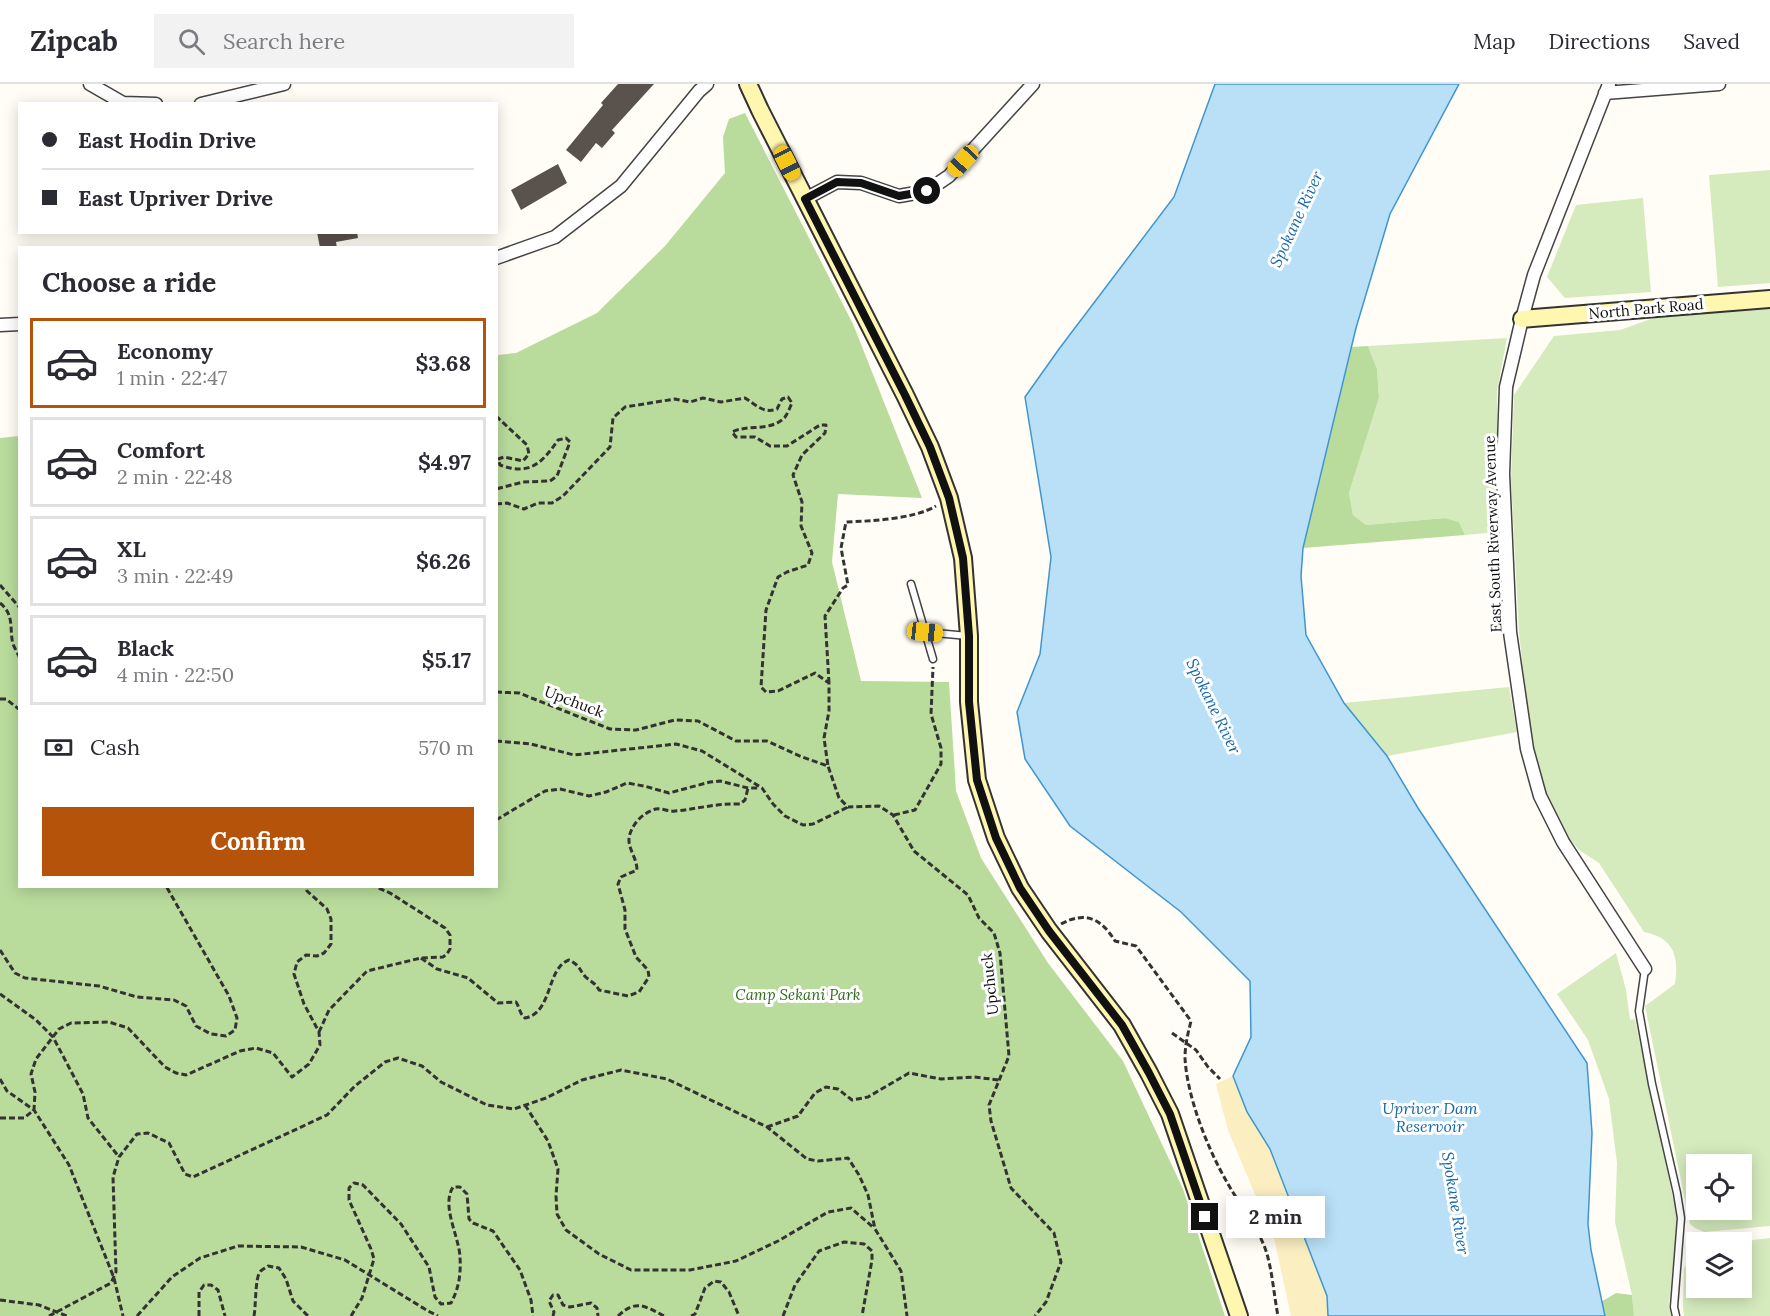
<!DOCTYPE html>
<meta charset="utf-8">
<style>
:root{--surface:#fff;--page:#f2f2f3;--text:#2b2b33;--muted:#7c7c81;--line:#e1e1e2;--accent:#b45309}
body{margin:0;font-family:Lora,serif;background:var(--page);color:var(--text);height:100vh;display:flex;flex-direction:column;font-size:22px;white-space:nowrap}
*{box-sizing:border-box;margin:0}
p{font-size:20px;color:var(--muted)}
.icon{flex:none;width:33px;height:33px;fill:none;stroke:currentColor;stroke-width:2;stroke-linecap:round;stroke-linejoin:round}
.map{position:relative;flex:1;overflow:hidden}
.sheet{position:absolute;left:18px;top:162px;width:480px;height:642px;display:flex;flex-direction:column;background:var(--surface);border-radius:0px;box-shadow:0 3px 15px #0003}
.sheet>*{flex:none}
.hud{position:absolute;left:18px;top:18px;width:480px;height:132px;border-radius:0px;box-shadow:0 3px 15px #0003;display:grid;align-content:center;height:132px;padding:0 24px;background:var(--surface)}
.tools{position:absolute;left:1686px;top:1070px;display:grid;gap:12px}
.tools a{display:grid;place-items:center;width:66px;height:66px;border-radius:0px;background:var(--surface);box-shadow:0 3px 15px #0003;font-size:30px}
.end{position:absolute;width:27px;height:27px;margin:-14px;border:8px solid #111;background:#fff;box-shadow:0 0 0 3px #fff}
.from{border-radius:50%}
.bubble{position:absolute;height:42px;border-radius:0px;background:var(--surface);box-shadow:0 3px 15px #0003;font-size:20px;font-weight:700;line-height:42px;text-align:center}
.car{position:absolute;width:18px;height:36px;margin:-18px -9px;border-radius:8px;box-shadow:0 0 4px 2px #0007;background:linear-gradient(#f5c518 24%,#345 0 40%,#f5c518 0 76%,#345 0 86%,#f5c518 0)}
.hud b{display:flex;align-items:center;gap:21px;height:57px;font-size:22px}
.hud b+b{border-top:2px solid var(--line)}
.hud i{width:15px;height:15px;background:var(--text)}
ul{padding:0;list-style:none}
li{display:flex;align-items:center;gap:18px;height:90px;margin:0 12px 9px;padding:0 12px;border:3px solid var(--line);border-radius:0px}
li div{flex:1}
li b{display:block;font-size:22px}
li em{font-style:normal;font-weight:700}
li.on{border-color:var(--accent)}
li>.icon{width:54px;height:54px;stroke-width:1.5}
h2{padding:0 24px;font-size:27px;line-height:72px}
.pay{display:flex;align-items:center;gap:15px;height:66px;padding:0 24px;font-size:22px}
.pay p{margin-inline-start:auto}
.button{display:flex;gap:12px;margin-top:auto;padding:12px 24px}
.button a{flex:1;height:69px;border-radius:0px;background:var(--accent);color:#fff;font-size:24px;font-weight:700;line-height:69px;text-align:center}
header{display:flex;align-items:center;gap:36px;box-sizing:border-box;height:84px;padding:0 30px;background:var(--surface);border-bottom:2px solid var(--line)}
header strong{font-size:28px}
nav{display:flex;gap:33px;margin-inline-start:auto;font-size:21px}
.search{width:420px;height:54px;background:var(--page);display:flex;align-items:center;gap:15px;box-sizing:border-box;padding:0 21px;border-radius:0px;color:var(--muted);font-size:22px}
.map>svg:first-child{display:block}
.green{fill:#d5ebbd;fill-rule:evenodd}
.forest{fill:#b9dc9c}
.sand{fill:#fbeec1}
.water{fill:#b9e0f7;stroke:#3f96cf;stroke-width:1.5}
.building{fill:#5a524d}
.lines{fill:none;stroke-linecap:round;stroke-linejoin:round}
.lane-casing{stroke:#444;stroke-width:9}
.street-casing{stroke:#444;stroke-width:15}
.secondary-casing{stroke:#333;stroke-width:20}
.path{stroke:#333;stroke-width:3;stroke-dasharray:6 3;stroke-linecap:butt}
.lane{stroke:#fff;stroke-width:6}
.street{stroke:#fff;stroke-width:12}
.secondary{stroke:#fff6b0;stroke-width:16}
.route{stroke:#111;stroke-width:8}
.labels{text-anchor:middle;stroke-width:6;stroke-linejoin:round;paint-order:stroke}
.street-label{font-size:15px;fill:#111;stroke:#fff}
.park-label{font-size:15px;font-style:italic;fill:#2f6b1f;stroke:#fff}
.water-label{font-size:16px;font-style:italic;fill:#1768a6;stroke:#fff}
</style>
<header>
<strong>Zipcab</strong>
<div class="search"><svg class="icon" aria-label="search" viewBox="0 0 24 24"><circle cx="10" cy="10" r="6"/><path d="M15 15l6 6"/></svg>Search here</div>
<nav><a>Map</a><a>Directions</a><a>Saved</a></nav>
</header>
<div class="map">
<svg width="1770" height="1232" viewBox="0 0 1770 1232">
<rect width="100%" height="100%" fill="#fffdf5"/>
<path class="green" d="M 1770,86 L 1770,199 L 1718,203 L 1709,91 Z
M 1643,114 L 1651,208 L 1565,214 L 1547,193 L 1576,121 Z
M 1770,223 L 1770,1142 L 1704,1148 L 1695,1144 L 1690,1140 L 1645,922 L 1675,900 C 1679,872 1674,854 1644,848 L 1599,779 L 1579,766 L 1563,747 L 1546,710 L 1534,664 L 1525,604 L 1519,548 L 1511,396 L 1514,311 L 1554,252 L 1620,246 L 1659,232 ZM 1696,1080 L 1742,1080 L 1742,1125 L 1696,1125 Z
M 1507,254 L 1497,307 L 1497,448 L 1465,451 L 1459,438 L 1445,434 L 1366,441 L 1353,431 L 1349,409 L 1379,314 L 1377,285 L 1368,262 Z
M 1509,603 L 1517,648 L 1387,672 L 1344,619 Z
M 1616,869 L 1626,906 L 1630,936 L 1635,935 L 1675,1123 L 1677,1138 L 1669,1222 L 1671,1232 L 1634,1232 L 1632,1211 L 1615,1138 L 1617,1079 L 1609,1015 L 1588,956 L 1557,910 Z
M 1770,1154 L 1770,1232 L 1684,1232 L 1683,1223 L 1684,1184 L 1696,1171 L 1696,1203 L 1742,1203 L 1742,1158 L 1736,1158 Z"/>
<path class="forest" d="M 745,29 L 853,240 L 922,414 L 838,410 L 832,478 L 861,597 L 949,598 L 956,707 L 981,774 L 1048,879 L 1123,977 L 1183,1105 L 1225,1232 L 0,1232 L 0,354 L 19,352 L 20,802 L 496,802 L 497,271 L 516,269 L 597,229 L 665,162 L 725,89 L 723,53 L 729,35 Z
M 1368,262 L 1377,285 L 1379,314 L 1349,409 L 1353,431 L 1366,441 L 1445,434 L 1459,438 L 1465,451 L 1303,464 L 1352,263 Z
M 1616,1209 L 1632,1211 L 1634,1232 L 1605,1232 L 1601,1218 Z"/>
<path class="sand" d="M 1233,992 L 1247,1028 L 1270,1065 L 1327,1212 L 1328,1232 L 1291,1232 L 1275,1158 L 1228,1046 L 1216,1000 Z"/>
<path class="water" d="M 1215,0 L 1459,0 L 1390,130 L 1356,244 L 1303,464 L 1301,492 L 1306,551 L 1344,619 L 1387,672 L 1418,724 L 1587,979 L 1592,1049 L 1588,1140 L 1591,1166 L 1605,1232 L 1328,1232 L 1327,1212 L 1270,1065 L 1247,1028 L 1233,992 L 1251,953 L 1250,897 L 1181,828 L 1070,742 L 1025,675 L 1017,628 L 1040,570 L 1051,473 L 1025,313 L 1059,265 L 1174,113 Z"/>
<path class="building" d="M 618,0 L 654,0 L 612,46 L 615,49 L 602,64 L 596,59 L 581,78 L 566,66 L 603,21 L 601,19 Z
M 558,80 L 567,99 L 521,126 L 511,106 Z
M 317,148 L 357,148 L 358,154 L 336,158 L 337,164 L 320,164 Z"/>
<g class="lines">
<defs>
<path id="lane" d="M 911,500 L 933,575
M 925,548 L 968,552
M 1645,885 L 1639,927 L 1652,1000 L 1677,1109 L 1681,1134 L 1674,1223 L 1676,1232"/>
<path id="street" d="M 90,0 L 123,19 L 156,20
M 1609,0 L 1534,191 L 1522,235 L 1506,303 L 1503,390 L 1510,548 L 1527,665 L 1540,712 L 1563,758 L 1645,885
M 1605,9 L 1719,0
M 201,20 L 284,0
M 805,115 L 837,98 L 861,99 L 899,112 L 927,107 L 949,92 L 1033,0
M 496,174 L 555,153 L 621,102 L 699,7 L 707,0
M 0,241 L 20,240"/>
<path id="secondary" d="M 748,0 L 760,26 L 905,311 L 930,363 L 949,414 L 963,474 L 969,552 L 969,618 L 977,696 L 996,754 L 1020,804 L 1049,847 L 1122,941 L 1149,989 L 1170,1030 L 1239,1232
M 1522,235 L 1770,215"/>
</defs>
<use href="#lane" class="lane-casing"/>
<use href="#street" class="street-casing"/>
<use href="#secondary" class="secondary-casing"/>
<path class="path" d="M 496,332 L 527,361 L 529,370 L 523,377 L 504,373 L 498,375 L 500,381 C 530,392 542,379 558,356 L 566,354 L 570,358 L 557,392 L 550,397 L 523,398 L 496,405
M 496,420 L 507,419 L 524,425 L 538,419 L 552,419 L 563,412 L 610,363 L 613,334 L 625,323 L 675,315 L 690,318 L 703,314 L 721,318 L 745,314 C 756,321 764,330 777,325 L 782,315 L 788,313 L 792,319 C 790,323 788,329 785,333 C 772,348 748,340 732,348 L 736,353 L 755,353 L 770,362 L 787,362 L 820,341 L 826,341 L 825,349 L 802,371 L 793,391 L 802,418 L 801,442 L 812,469 L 808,481 L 787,488 L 778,493 L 766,526 L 761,603 L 766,608 L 778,607 L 815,589 L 829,599 L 829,627 L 824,654 L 828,682
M 0,501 L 20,524
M 0,519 C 15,531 9,545 13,560 C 15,565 18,570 20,574
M 829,599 L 825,532 L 843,504 L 848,501 L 841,464 L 846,438 C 872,437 914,435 936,422
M 496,608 L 519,609 L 610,645 L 636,646 L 675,636 L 698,637 L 736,657 L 767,657 L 802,673 L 828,682 L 839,714 L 848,723 L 879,722 L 893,731 L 914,767 L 968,811 L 979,834 L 994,849 L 1000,869 L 1009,972 L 989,1021 L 991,1037 L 1011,1104 L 1054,1149 L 1061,1178 L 1046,1218 L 1035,1232
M 0,615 L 6,615 L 20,626
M 496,657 L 531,660 L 574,671 L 676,660 L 702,667 L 762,704 L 773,720 L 785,732 L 803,741 L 813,740 L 848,723
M 894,731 L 915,726 L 941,680 L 941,664 L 931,630 L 933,583
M 496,736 L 545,707 L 560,705 L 589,712 L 606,708 L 627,699 L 644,702 L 669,709 L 710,698 L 720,697 L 748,704 L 759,704
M 1061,840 C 1085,827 1101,834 1115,857 L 1136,862 L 1191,937 C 1188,949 1185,961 1185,974 C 1187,1013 1208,1066 1228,1100 C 1240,1121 1256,1141 1265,1164 C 1272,1183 1274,1212 1278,1232
M 0,866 L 15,889 L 25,894 L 99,902 L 137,913 L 174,916 L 186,922 L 196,942 L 211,950 L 226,952 L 235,946 L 237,934 L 229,912 L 166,802
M 421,874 L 437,885 L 468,894 L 498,919 L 516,918 C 520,924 519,929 525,934 C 553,929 546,884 569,876 C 582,882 579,888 588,895 C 593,899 595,899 599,906 L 628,912 L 639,908 L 649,893 L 648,886 L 636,873 L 625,845 L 625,826 L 618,800 L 621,793 L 637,786 C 637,774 628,765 629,754 C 631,741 643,728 656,725 C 662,724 669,728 675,727 C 698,725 716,719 740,720 L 745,716 L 748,704
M 0,910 L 36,936 L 53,953 L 83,1010 L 88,1034 L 119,1073
M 319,948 L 329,926 L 367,887 L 421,874 L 443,873 L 447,870 L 450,865 L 450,851 L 445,844 L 390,809 L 374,802
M 1172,949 L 1196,966 L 1208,983 L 1220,995
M 0,995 L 7,1007 L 34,1026 L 69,1081 L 114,1194 L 123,1232
M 525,1021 L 548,1057 L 558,1085 L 556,1112 L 557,1130 L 566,1146 L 599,1170 L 631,1186 L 690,1186 L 736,1177 L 778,1157 L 828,1128 L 851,1124 L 874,1144
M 0,1034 L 24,1034 L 34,1026 L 35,1008 L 31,990 L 36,975 L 59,945 L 71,939 L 109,938 L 128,944 L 165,983 L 176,989 L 186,991 L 240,967 L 256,964 L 273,969 L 292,993 L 309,980 L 320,961 L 319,948 L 304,920 L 294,890 L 297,878 L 306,871 L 317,872 L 324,869 L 331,860 L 331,835 L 327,825 L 307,807 L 306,802
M 767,1043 L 798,1032 L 815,1009 L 826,1003 L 838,1005 L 852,1016 L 868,1013 L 909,989 L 941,995 L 974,993 L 999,996
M 0,1216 L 39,1221 L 67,1232
M 49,1232 L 111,1199 L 116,1188 L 113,1093 L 119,1073 L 137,1050 L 148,1049 L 169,1059 L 185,1090 L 193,1093 L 327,1031 L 355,1002 L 385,978 L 398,974 L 422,982 L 441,998 L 487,1021 L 514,1025 L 546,1014 L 582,996 L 621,986 L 667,995 L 767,1043 L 807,1075 L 818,1077 L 848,1074 L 859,1091 L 868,1111 L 875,1145 L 901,1187 L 907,1232
M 137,1232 L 172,1193 L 200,1174 L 238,1162 L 301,1163 L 345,1176 L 428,1227 L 438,1232
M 199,1232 L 199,1208 L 204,1201 L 211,1201 L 218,1206 L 225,1232
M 254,1232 C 256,1222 255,1194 260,1188 C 262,1185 266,1184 268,1182 L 279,1184 L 286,1195 L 293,1217 L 308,1232
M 351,1232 L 362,1214 L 374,1175 L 371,1165 L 349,1116 L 349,1104 L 354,1099 L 363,1101 L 401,1140 L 429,1183 L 435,1213 L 441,1220 L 451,1219 C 459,1204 461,1190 460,1173 C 459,1152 441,1122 453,1103 L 460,1103 L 467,1110 L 469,1135 L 473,1139 L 493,1147 L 520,1186 L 531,1216 L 533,1232
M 553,1232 L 554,1228 L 549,1217 L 553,1211 L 558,1211 L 563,1221 L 570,1223 L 591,1219 L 597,1224 L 598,1232
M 618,1232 C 636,1215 645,1222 664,1232
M 691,1232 L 695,1230 L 705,1204 L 714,1197 L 721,1198 L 729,1208 L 739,1232
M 783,1232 L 795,1201 L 819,1167 L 844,1158 L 864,1160 L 872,1167 L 872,1176 L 862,1232"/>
<use href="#lane" class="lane"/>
<use href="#street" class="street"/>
<use href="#secondary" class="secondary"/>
</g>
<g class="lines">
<path class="route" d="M 927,107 L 899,112 L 861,99 L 837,98 L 805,115 L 905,311 L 930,363 L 949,414 L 963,474 L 969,552 L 969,618 L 977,696 L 996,754 L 1020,804 L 1049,847 L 1122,941 L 1149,989 L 1170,1030 L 1205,1133"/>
</g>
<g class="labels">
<g class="street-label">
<text transform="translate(1646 225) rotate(-5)" y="5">North Park Road</text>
<text transform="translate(1493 450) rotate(-92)" y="5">East South Riverway Avenue</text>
<text transform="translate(574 618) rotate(21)" y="5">Upchuck</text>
<text transform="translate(990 900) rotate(-96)" y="5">Upchuck</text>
</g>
<g class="park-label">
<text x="798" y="916">Camp Sekani Park</text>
</g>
<g class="water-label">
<text transform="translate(1296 135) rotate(-65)" y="6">Spokane River</text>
<text transform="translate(1214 622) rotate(64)" y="6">Spokane River</text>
<text x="1430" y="1030">Upriver Dam<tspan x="1430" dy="18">Reservoir</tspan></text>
<text transform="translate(1456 1119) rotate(81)" y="6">Spokane River</text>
</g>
</g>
</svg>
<div class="tools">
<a><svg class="icon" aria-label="locate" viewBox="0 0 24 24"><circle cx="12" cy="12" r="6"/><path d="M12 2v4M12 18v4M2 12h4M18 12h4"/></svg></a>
<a><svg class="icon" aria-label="layers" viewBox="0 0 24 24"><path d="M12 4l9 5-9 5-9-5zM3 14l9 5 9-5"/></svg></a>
</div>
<i class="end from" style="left:927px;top:107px"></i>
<i class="end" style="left:1205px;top:1133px"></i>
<div class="bubble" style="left:1226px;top:1112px;width:99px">2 min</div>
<i class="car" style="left:963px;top:77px;rotate:223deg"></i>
<i class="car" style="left:787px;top:79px;rotate:153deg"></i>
<i class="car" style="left:925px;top:548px;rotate:96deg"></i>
<div class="hud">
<b><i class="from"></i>East Hodin Drive</b>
<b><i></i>East Upriver Drive</b>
</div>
<section class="sheet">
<h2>Choose a ride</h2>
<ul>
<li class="on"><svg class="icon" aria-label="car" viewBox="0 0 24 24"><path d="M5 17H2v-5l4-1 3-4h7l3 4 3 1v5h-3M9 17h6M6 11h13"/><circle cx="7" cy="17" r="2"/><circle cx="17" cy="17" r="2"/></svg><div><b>Economy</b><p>1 min · 22:47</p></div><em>$3.68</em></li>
<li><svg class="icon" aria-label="car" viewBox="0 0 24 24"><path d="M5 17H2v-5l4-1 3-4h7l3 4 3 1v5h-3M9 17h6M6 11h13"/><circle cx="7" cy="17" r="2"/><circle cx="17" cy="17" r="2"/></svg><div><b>Comfort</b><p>2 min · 22:48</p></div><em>$4.97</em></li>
<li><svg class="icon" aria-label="car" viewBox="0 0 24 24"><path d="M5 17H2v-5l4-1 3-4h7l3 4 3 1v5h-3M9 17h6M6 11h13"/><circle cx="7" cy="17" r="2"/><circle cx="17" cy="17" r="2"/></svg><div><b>XL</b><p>3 min · 22:49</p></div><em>$6.26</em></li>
<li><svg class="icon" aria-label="car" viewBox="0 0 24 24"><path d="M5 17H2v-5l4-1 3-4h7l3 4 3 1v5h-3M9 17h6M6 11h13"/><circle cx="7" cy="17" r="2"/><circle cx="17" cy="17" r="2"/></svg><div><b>Black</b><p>4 min · 22:50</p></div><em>$5.17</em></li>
</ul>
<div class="pay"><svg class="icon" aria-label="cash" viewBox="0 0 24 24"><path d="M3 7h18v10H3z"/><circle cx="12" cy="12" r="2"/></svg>Cash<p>570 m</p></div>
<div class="button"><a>Confirm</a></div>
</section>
</div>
